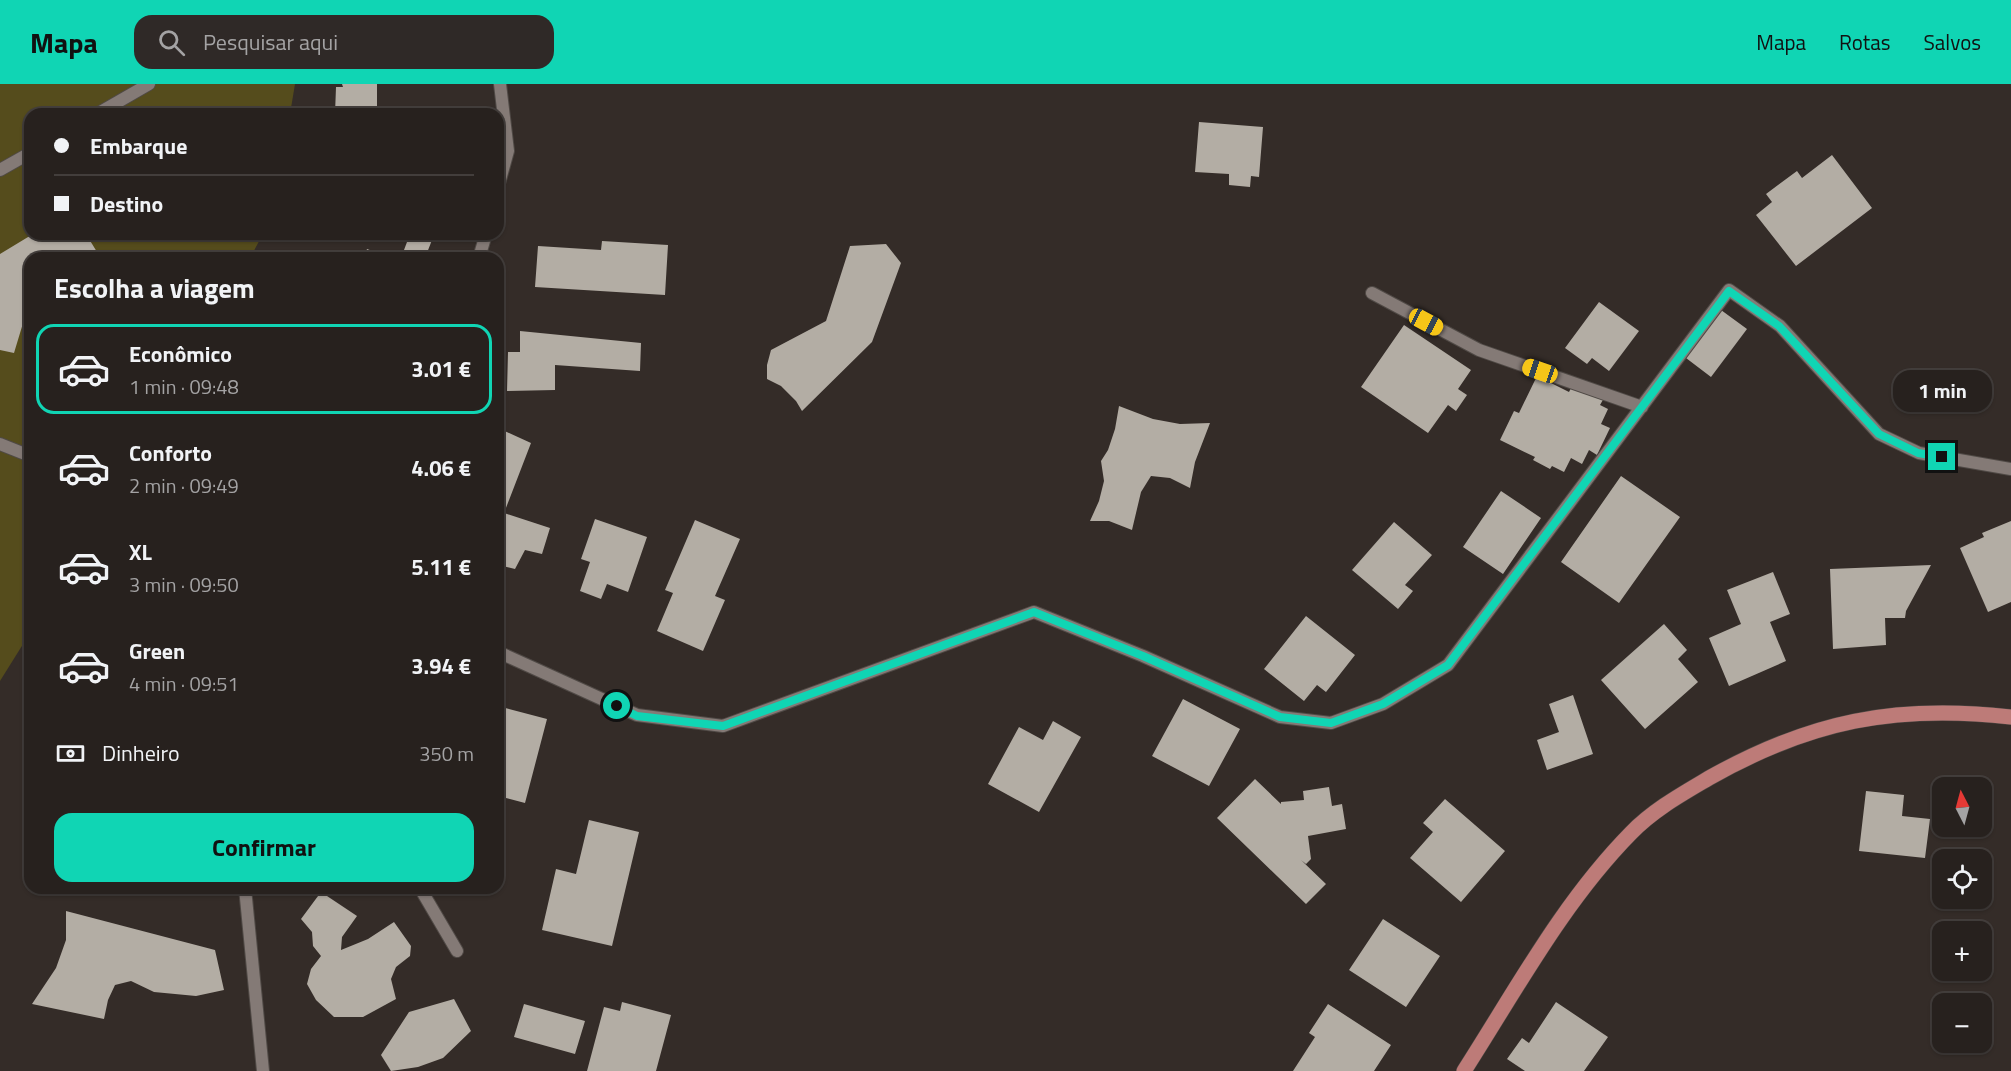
<!DOCTYPE html>
<html lang="pt">
<meta charset="utf-8">
<style>
:root{--surface:#27211e;--page:#2f2927;--text:#f1f3f6;--muted:#a4a3a4;--line:#433e3c;--accent:#10d5b4}
body{margin:0;font-family:"Titillium Web",sans-serif;background:var(--page);color:var(--text);height:100vh;display:flex;flex-direction:column;font-size:22px;white-space:nowrap}
*{box-sizing:border-box;margin:0}
p{font-size:20px;color:var(--muted)}
.icon{flex:none;width:33px;height:33px;fill:none;stroke:currentColor;stroke-width:2;stroke-linecap:round;stroke-linejoin:round}
.map{position:relative;flex:1;overflow:hidden}
.panel{position:absolute;left:24px;top:168px;width:480px;height:642px;display:flex;flex-direction:column;background:var(--surface);border-radius:18px;box-shadow:0 2px 4px #0004,0 0 0 2px var(--line)}
.panel>*{flex:none}
.banner{position:absolute;left:24px;top:24px;width:480px;height:132px;border-radius:18px;box-shadow:0 2px 4px #0004,0 0 0 2px var(--line);display:grid;align-content:center;height:132px;padding:0 30px;background:var(--surface)}
.needle{width:39px;rotate:354deg}
.fabs{position:absolute;left:1932px;top:693px;display:grid;gap:12px}
.fabs a{display:grid;place-items:center;width:60px;height:60px;border-radius:12px;background:var(--surface);box-shadow:0 2px 4px #0004,0 0 0 2px var(--line);font-size:30px}
.end{position:absolute;width:27px;height:27px;margin:-14px;border:8px solid #10d5b4;background:#111;box-shadow:0 0 0 3px #111}
.from{border-radius:50%}
.bubble{position:absolute;height:42px;border-radius:18px;background:var(--surface);box-shadow:0 2px 4px #0004,0 0 0 2px var(--line);font-size:20px;font-weight:700;line-height:42px;text-align:center}
.car{position:absolute;width:18px;height:36px;margin:-18px -9px;border-radius:8px;box-shadow:0 0 4px 2px #0007;background:linear-gradient(#f5c518 24%,#345 0 40%,#f5c518 0 76%,#345 0 86%,#f5c518 0)}
.banner b{display:flex;align-items:center;gap:21px;height:57px;font-size:22px}
.banner b+b{border-top:2px solid var(--line)}
.banner i{width:15px;height:15px;background:var(--text)}
ul{padding:0;list-style:none}
li{display:flex;align-items:center;gap:18px;height:90px;margin:0 12px 9px;padding:0 18px;border:3px solid transparent;border-radius:18px}
li div{flex:1}
li b{display:block;font-size:22px}
li em{font-style:normal;font-weight:700}
li.on{border-color:var(--accent)}
li>.icon{width:54px;height:54px;stroke-width:1.5}
h2{padding:0 30px;font-size:27px;line-height:72px}
.pay{display:flex;align-items:center;gap:15px;height:66px;padding:0 30px;font-size:22px}
.pay p{margin-inline-start:auto}
.button{display:flex;gap:12px;margin-top:auto;padding:12px 30px}
.button a{flex:1;height:69px;border-radius:18px;background:var(--accent);color:#111;font-size:24px;font-weight:700;line-height:69px;text-align:center}
header{display:flex;align-items:center;gap:36px;box-sizing:border-box;height:84px;padding:0 30px;background:var(--accent);color:#111}
header strong{font-size:28px}
nav{display:flex;gap:33px;margin-inline-start:auto;font-size:21px}
.search{width:420px;height:54px;background:var(--page);display:flex;align-items:center;gap:15px;box-sizing:border-box;padding:0 21px;border-radius:18px;color:var(--muted);font-size:22px}
.map>svg:first-child{display:block}
.green{fill:#554c1c}
.building{fill:#b3ada4}
.lines{fill:none;stroke-linecap:round;stroke-linejoin:round}
.street-casing{stroke:#504a46;stroke-width:14}
.primary-casing{stroke:#504a46;stroke-width:16}
.street{stroke:#847a76;stroke-width:12}
.primary{stroke:#bd7b78;stroke-width:15}
.route{stroke:#10d5b4;stroke-width:8}
</style>
<header>
<strong>Mapa</strong>
<div class="search"><svg class="icon" aria-label="search" viewBox="0 0 24 24"><circle cx="10" cy="10" r="6"/><path d="M15 15l6 6"/></svg>Pesquisar aqui</div>
<nav><a>Mapa</a><a>Rotas</a><a>Salvos</a></nav>
</header>
<div class="map">
<svg width="2011" height="987" viewBox="0 0 2011 987">
<rect width="100%" height="100%" fill="#342c28"/>
<path class="green" d="M 0,0 L 295,0 L 290,30 L 30,30 L 30,150 L 263,150 L 250,174 L 30,174 L 30,549 L 0,597 Z"/>
<path class="building" d="M 342,0 L 377,0 L 377,30 L 335,30 L 336,3 L 343,3 Z
M 1199,38 L 1263,43 L 1259,93 L 1251,92 L 1250,103 L 1229,101 L 1229,90 L 1195,88 Z
M 1832,71 L 1872,124 L 1796,182 L 1756,131 L 1772,118 L 1766,110 L 1797,87 L 1802,94 Z
M 33,150 L 86,150 L 97,168 L 87,174 L 30,174 L 30,216 L 14,269 L 0,266 L 0,170 Z
M 410,150 L 416,150 L 432,156 L 425,174 L 401,174 Z
M 602,157 L 668,161 L 665,211 L 535,203 L 538,162 L 601,166 Z
M 886,160 L 901,179 L 872,258 L 802,327 L 796,317 L 781,302 L 767,295 L 767,281 L 771,266 L 826,237 L 850,162 Z
M 367,165 L 391,174 L 364,174 Z
M 1599,218 L 1639,247 L 1609,287 L 1592,274 L 1587,280 L 1565,264 Z
M 1721,226 L 1747,245 L 1711,293 L 1686,274 Z
M 1404,241 L 1471,286 L 1458,305 L 1467,311 L 1456,327 L 1448,321 L 1428,349 L 1361,303 Z
M 520,247 L 641,259 L 640,287 L 555,281 L 555,306 L 507,307 L 508,268 L 520,268 Z
M 1537,292 L 1569,308 L 1573,300 L 1604,314 L 1600,321 L 1608,325 L 1601,340 L 1610,344 L 1597,371 L 1589,366 L 1582,380 L 1571,374 L 1564,388 L 1552,382 L 1550,385 L 1533,376 L 1535,373 L 1500,356 L 1514,327 L 1519,329 Z
M 1119,322 L 1153,335 L 1180,340 L 1210,339 L 1195,378 L 1190,404 L 1170,394 L 1151,392 L 1141,408 L 1132,446 L 1109,437 L 1090,437 L 1099,417 L 1104,397 L 1101,377 L 1108,366 L 1115,345 Z
M 498,344 L 531,359 L 504,429 L 550,444 L 542,470 L 525,466 L 515,485 L 498,481 Z
M 1621,392 L 1680,433 L 1619,519 L 1561,478 Z
M 1501,407 L 1541,434 L 1503,490 L 1463,463 Z
M 595,435 L 647,453 L 628,508 L 607,500 L 601,515 L 580,507 L 590,478 L 581,475 Z
M 695,436 L 740,455 L 715,512 L 725,516 L 703,567 L 657,547 L 673,509 L 665,506 Z
M 2011,437 L 2011,518 L 1988,528 L 1960,464 L 1984,453 L 1982,449 Z
M 1394,438 L 1432,471 L 1405,501 L 1413,507 L 1398,525 L 1352,486 Z
M 1931,481 L 1906,527 L 1905,534 L 1885,534 L 1886,561 L 1833,565 L 1830,485 Z
M 1773,488 L 1790,530 L 1770,538 L 1786,577 L 1729,602 L 1709,554 L 1741,540 L 1727,506 Z
M 1306,532 L 1355,571 L 1326,608 L 1317,601 L 1304,617 L 1264,585 Z
M 1664,540 L 1687,566 L 1678,575 L 1698,598 L 1645,645 L 1601,596 Z
M 1573,611 L 1593,670 L 1547,686 L 1537,656 L 1559,648 L 1549,620 Z
M 1183,615 L 1240,645 L 1209,702 L 1152,672 Z
M 498,622 L 547,635 L 525,719 L 498,712 Z
M 1053,637 L 1081,653 L 1039,728 L 988,700 L 1019,643 L 1043,656 Z
M 1255,695 L 1281,720 L 1281,718 L 1304,716 L 1303,707 L 1329,703 L 1332,722 L 1342,720 L 1346,745 L 1308,752 L 1311,775 L 1306,780 L 1301,776 L 1326,800 L 1306,820 L 1217,734 Z
M 1866,707 L 1904,711 L 1902,732 L 1930,735 L 1925,774 L 1859,767 Z
M 1445,715 L 1505,767 L 1461,818 L 1410,774 L 1433,748 L 1423,739 Z
M 589,736 L 639,748 L 612,862 L 542,846 L 556,785 L 576,790 Z
M 321,808 L 357,832 L 342,853 L 341,866 L 368,855 L 394,838 L 411,862 L 410,872 L 396,883 L 391,895 L 396,915 L 363,933 L 334,933 L 316,916 L 307,900 L 311,885 L 321,872 L 313,862 L 312,848 L 301,835 Z
M 66,827 L 215,866 L 224,906 L 196,912 L 154,908 L 131,897 L 115,901 L 108,916 L 104,935 L 32,920 L 56,884 L 66,856 Z
M 1383,835 L 1440,872 L 1406,923 L 1349,886 Z
M 454,915 L 471,947 L 443,974 L 418,983 L 391,987 L 381,971 L 409,928 Z
M 622,918 L 671,931 L 656,987 L 587,987 L 604,923 L 620,927 Z
M 1556,918 L 1608,953 L 1584,987 L 1525,987 L 1507,975 L 1522,954 L 1529,959 Z
M 524,920 L 585,937 L 575,970 L 514,953 Z
M 1328,920 L 1391,961 L 1374,987 L 1293,987 L 1315,953 L 1309,949 Z"/>
<g class="lines">
<defs>
<path id="street" d="M 97,30 L 149,0
M 0,86 L 30,69
M 498,103 L 508,67 L 500,0
M 479,174 L 486,150
M 1372,209 L 1479,266 L 1642,323
M 0,360 L 30,372
M 498,568 L 637,631 L 723,642 L 1034,528 L 1143,572 L 1280,633 L 1331,639 L 1383,620 L 1448,581 L 1729,206 L 1780,242 L 1879,350 L 1919,369 L 2011,385
M 245,804 L 263,987
M 420,804 L 457,867"/>
<path id="primary" d="M 1464,987 C 1516,906 1563,818 1631,749 C 1653,726 1682,710 1709,694 C 1810,637 1895,620 2011,633"/>
</defs>
<use href="#street" class="street-casing"/>
<use href="#primary" class="primary-casing"/>
<use href="#street" class="street"/>
<use href="#primary" class="primary"/>
</g>
<g class="lines">
<path class="route" d="M 617,622 L 637,632 L 723,642 L 1034,528 L 1143,572 L 1280,633 L 1331,639 L 1383,620 L 1448,581 L 1729,207 L 1779,242 L 1879,350 L 1918,369 L 1942,373"/>
</g>
</svg>
<div class="fabs">
<a><svg class="needle" viewBox="-14 -14 28 28"><path d="M0-13l5 13h-10z" fill="#e53935"/><path d="M0 13l5-13h-10z" fill="#a4a3a4"/></svg></a>
<a><svg class="icon" aria-label="locate" viewBox="0 0 24 24"><circle cx="12" cy="12" r="6"/><path d="M12 2v4M12 18v4M2 12h4M18 12h4"/></svg></a>
<a>+</a>
<a>−</a>
</div>
<i class="end from" style="left:617px;top:622px"></i>
<i class="end" style="left:1942px;top:373px"></i>
<div class="bubble" style="left:1893px;top:286px;width:99px">1 min</div>
<i class="car" style="left:1426px;top:238px;rotate:118deg"></i>
<i class="car" style="left:1540px;top:287px;rotate:289deg"></i>
<div class="banner">
<b><i class="from"></i>Embarque</b>
<b><i></i>Destino</b>
</div>
<section class="panel">
<h2>Escolha a viagem</h2>
<ul>
<li class="on"><svg class="icon" aria-label="car" viewBox="0 0 24 24"><path d="M5 17H2v-5l4-1 3-4h7l3 4 3 1v5h-3M9 17h6M6 11h13"/><circle cx="7" cy="17" r="2"/><circle cx="17" cy="17" r="2"/></svg><div><b>Econômico</b><p>1 min · 09:48</p></div><em>3.01 €</em></li>
<li><svg class="icon" aria-label="car" viewBox="0 0 24 24"><path d="M5 17H2v-5l4-1 3-4h7l3 4 3 1v5h-3M9 17h6M6 11h13"/><circle cx="7" cy="17" r="2"/><circle cx="17" cy="17" r="2"/></svg><div><b>Conforto</b><p>2 min · 09:49</p></div><em>4.06 €</em></li>
<li><svg class="icon" aria-label="car" viewBox="0 0 24 24"><path d="M5 17H2v-5l4-1 3-4h7l3 4 3 1v5h-3M9 17h6M6 11h13"/><circle cx="7" cy="17" r="2"/><circle cx="17" cy="17" r="2"/></svg><div><b>XL</b><p>3 min · 09:50</p></div><em>5.11 €</em></li>
<li><svg class="icon" aria-label="car" viewBox="0 0 24 24"><path d="M5 17H2v-5l4-1 3-4h7l3 4 3 1v5h-3M9 17h6M6 11h13"/><circle cx="7" cy="17" r="2"/><circle cx="17" cy="17" r="2"/></svg><div><b>Green</b><p>4 min · 09:51</p></div><em>3.94 €</em></li>
</ul>
<div class="pay"><svg class="icon" aria-label="cash" viewBox="0 0 24 24"><path d="M3 7h18v10H3z"/><circle cx="12" cy="12" r="2"/></svg>Dinheiro<p>350 m</p></div>
<div class="button"><a>Confirmar</a></div>
</section>
</div>
